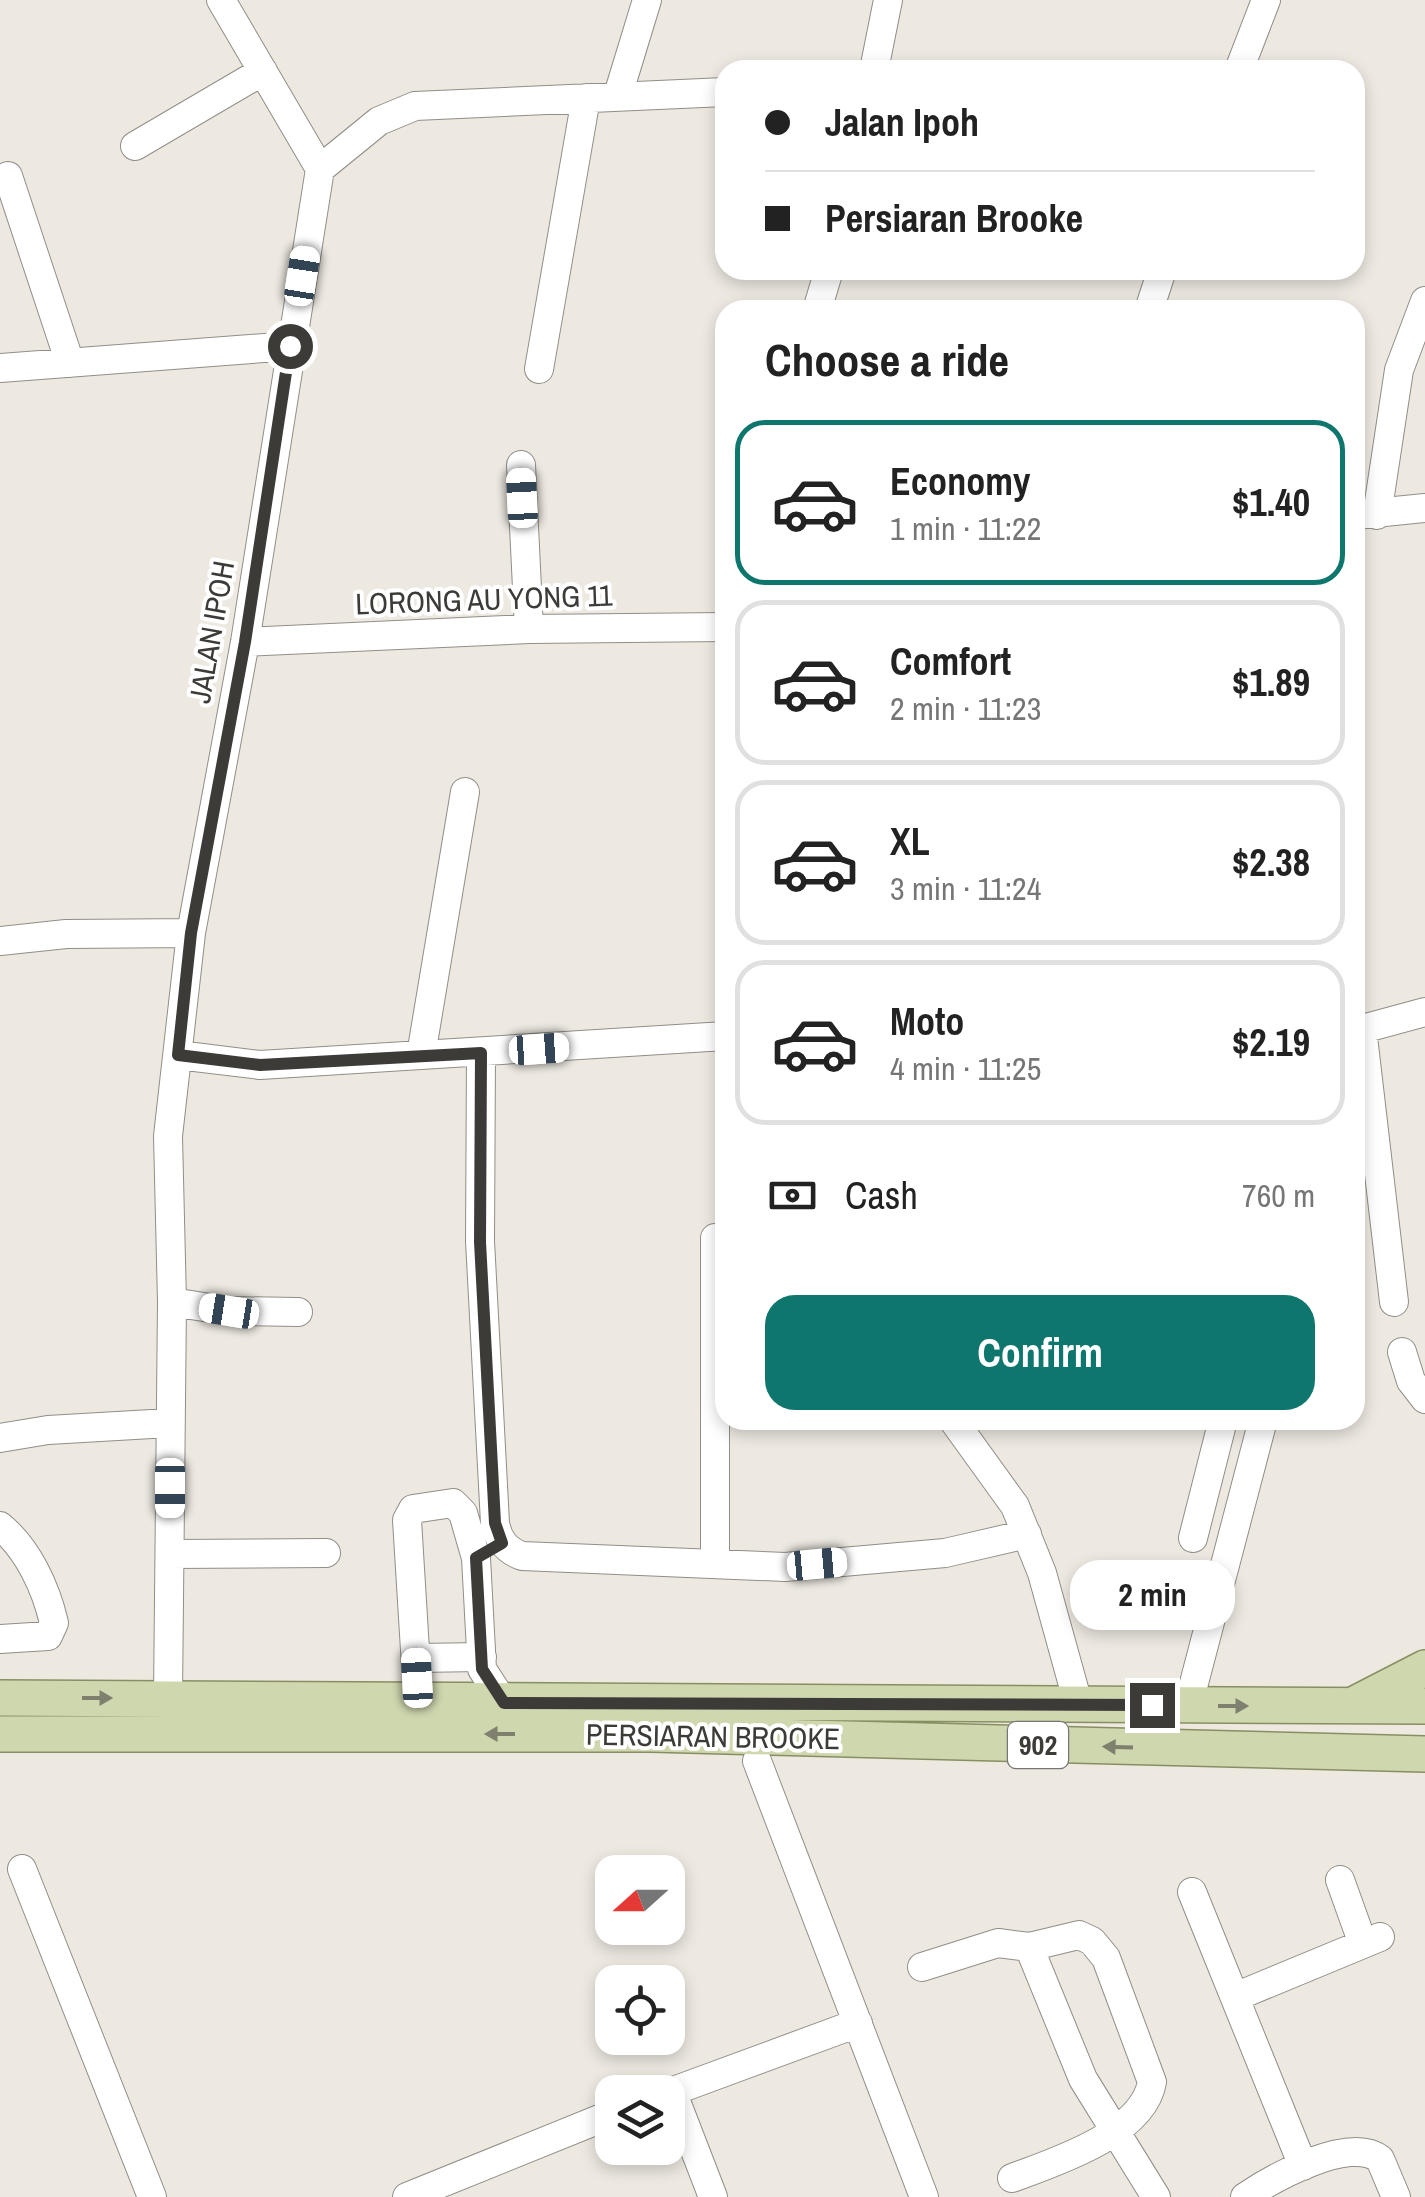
<!DOCTYPE html>
<meta charset="utf-8">
<style>
:root{--surface:#fff;--page:#f6f6f6;--text:#222;--muted:#767676;--line:#e0e0e0;--accent:#0f766e}
body{margin:0;font-family:"Archivo Narrow",sans-serif;background:var(--page);color:var(--text);height:100vh;display:flex;flex-direction:column;font-size:38px;white-space:nowrap}
*{box-sizing:border-box;margin:0}
p{font-size:32px;color:var(--muted)}
.icon{flex:none;width:55px;height:55px;fill:none;stroke:currentColor;stroke-width:2;stroke-linecap:round;stroke-linejoin:round}
.map{position:relative;flex:1;overflow:hidden}
.panel{position:absolute;left:715px;top:300px;width:650px;height:1130px;display:flex;flex-direction:column;background:var(--surface);border-radius:30px;box-shadow:0 5px 15px #0003}
.panel>*{flex:none}
.hud{position:absolute;left:715px;top:60px;width:650px;height:220px;border-radius:30px;box-shadow:0 5px 15px #0003;display:grid;align-content:center;height:220px;padding:0 50px;background:var(--surface)}
.needle{width:65px;rotate:249deg}
.tools{position:absolute;left:595px;top:1855px;display:grid;gap:20px}
.tools a{display:grid;place-items:center;width:90px;height:90px;border-radius:20px;background:var(--surface);box-shadow:0 5px 15px #0003;font-size:50px}
.end{position:absolute;width:45px;height:45px;margin:-22px;border:12px solid #3d3b38;background:#fff;box-shadow:0 0 0 5px #fff}
.from{border-radius:50%}
.bubble{position:absolute;height:70px;border-radius:30px;background:var(--surface);box-shadow:0 5px 15px #0003;font-size:32px;font-weight:700;line-height:70px;text-align:center}
.car{position:absolute;width:30px;height:60px;margin:-30px -15px;border-radius:12px;box-shadow:0 0 8px 2px #0007;background:linear-gradient(#fff 24%,#345 0 40%,#fff 0 76%,#345 0 86%,#fff 0)}
.hud b{display:flex;align-items:center;gap:35px;height:95px;font-size:38px}
.hud b+b{border-top:2px solid var(--line)}
.hud i{width:25px;height:25px;background:var(--text)}
ul{padding:0;list-style:none}
li{display:flex;align-items:center;gap:30px;height:165px;margin:0 20px 15px;padding:0 30px;border:5px solid var(--line);border-radius:30px}
li div{flex:1}
li b{display:block;font-size:38px}
li em{font-style:normal;font-weight:700}
li.active{border-color:var(--accent)}
li>.icon{width:90px;height:90px;stroke-width:1.5}
h2{padding:0 50px;font-size:45px;line-height:120px}
.pay{display:flex;align-items:center;gap:25px;height:110px;padding:0 50px;font-size:38px}
.pay p{margin-inline-start:auto}
.primary-button{display:flex;gap:20px;margin-top:auto;padding:20px 50px}
.primary-button a{flex:1;height:115px;border-radius:30px;background:var(--accent);color:#fff;font-size:40px;font-weight:700;line-height:115px;text-align:center}
.map>svg:first-child{display:block}
.lines{fill:none;stroke-linecap:round;stroke-linejoin:round}
.minor-casing{stroke:#918e87;stroke-width:30}
.major-casing{stroke:#878f62;stroke-width:38}
.minor{stroke:#fff;stroke-width:28}
.major{stroke:#cfd7af;stroke-width:35}
.oneway{fill:#7f816e}
.route{stroke:#3d3b38;stroke-width:12}
.labels{text-anchor:middle;stroke-width:8;stroke-linejoin:round;paint-order:stroke}
.shield{fill:#fff;stroke:#777674;stroke-width:2.5}
.shield-label{font-size:28px;font-weight:bold;fill:#3d3b38}
.street-label{font-size:30px;fill:#3d3b38;stroke:#fff}
</style>
<div class="map">
<svg width="1425" height="2197" viewBox="0 0 1425 2197">
<rect width="100%" height="100%" fill="#ede9e1"/>
<g class="lines">
<defs>
<path id="minor" d="M 874,70 L 888,0
M 1239,70 L 1266,0
M 618,95 L 647,0
M 135,146 L 263,71
M 320,169 L 379,121 L 415,106 L 725,92
M 8,176 L 70,363
M 817,310 L 829,270
M 1149,310 L 1162,270
M 0,368 L 291,346
M 539,369 L 586,98
M 521,465 L 529,629
M 1355,515 L 1425,508
M 1377,515 L 1399,370 L 1425,301
M 245,642 L 529,629 L 725,627
M 0,941 L 66,934 L 191,933
M 1362,1028 L 1394,1302
M 1355,1031 L 1425,1012
M 481,1053 L 480,1241 L 495,1523 C 498,1540 506,1550 522,1556 L 785,1567 L 945,1553 L 1027,1534
M 178,1055 L 260,1065 L 725,1036
M 421,1055 L 465,792
M 172,1302 L 229,1311 L 298,1312
M 1402,1352 L 1411,1381 L 1425,1399
M 953,1420 L 1015,1506 L 1042,1573 L 1078,1703
M 0,1438 L 48,1430 L 169,1423
M 0,1526 C 28,1549 46,1588 54,1623 L 48,1636 L 0,1639
M 1193,1538 L 1223,1420
M 170,1554 L 326,1553
M 715,1563 L 715,1238
M 416,1658 L 482,1657
M 168,1698 L 172,1302 L 168,1136 L 191,933 L 245,642 L 320,169 L 221,0
M 418,1699 L 407,1520 L 413,1509 L 453,1503 L 463,1513 L 476,1558 L 482,1669 L 504,1703
M 1188,1706 L 1263,1420
M 757,1761 L 924,2197
M 22,1869 L 152,2197
M 1340,1880 L 1363,1944
M 1192,1892 L 1303,2166
M 922,1967 L 998,1943 L 1029,1947 L 1083,2079 L 1156,2197
M 1235,1997 L 1380,1937
M 672,2091 L 713,2197
M 668,2093 L 858,2023
M 1012,2178 C 1055,2162 1143,2134 1152,2082 L 1106,1958 L 1092,1941 L 1079,1935 L 1029,1947
M 407,2197 L 612,2114
M 1245,2197 C 1273,2178 1350,2135 1380,2159 L 1396,2197"/>
<path id="major" d="M 0,1698 L 1425,1706
M 1357,1703 L 1425,1668
M 0,1734 L 651,1734 L 1425,1754"/>
</defs>
<use href="#minor" class="minor-casing"/>
<use href="#major" class="major-casing"/>
<use href="#minor" class="minor"/>
<use href="#major" class="major"/>
</g>
<defs><path id="oneway-solid" d="M-6-.8H1V-3.2L6.5 0L1 3.2V.8H-6Z" transform="scale(2.5)"/></defs>
<g class="oneway">
<use href="#oneway-solid" transform="translate(97 1698)"/>
<use href="#oneway-solid" transform="translate(1233 1706)"/>
<use href="#oneway-solid" transform="translate(500 1734) rotate(-180)"/>
<use href="#oneway-solid" transform="translate(1118 1747) rotate(-178)"/>
</g>
<g class="lines">
<path class="route" d="M 290,346 L 245,642 L 191,933 L 178,1055 L 260,1065 L 481,1053 L 480,1242 L 495,1523 L 502,1543 L 476,1558 L 482,1669 L 504,1703 L 1152,1705"/>
</g>
<g class="labels">
<rect class="shield" x="1008" y="1722" width="60" height="46" rx="8"/>
<g class="shield-label">
<text x="1038" y="1755">902</text>
</g>
<g class="street-label">
<text transform="translate(484 600) rotate(-2)" y="10">LORONG AU YONG 11</text>
<text transform="translate(212 632) rotate(-80)" y="10">JALAN IPOH</text>
<text transform="translate(713 1737) rotate(1)" y="10">PERSIARAN BROOKE</text>
</g>
</g>
</svg>
<div class="tools">
<a><svg class="needle" viewBox="-14 -14 28 28"><path d="M0-13l5 13h-10z" fill="#e53935"/><path d="M0 13l5-13h-10z" fill="#767676"/></svg></a>
<a><svg class="icon" aria-label="locate" viewBox="0 0 24 24"><circle cx="12" cy="12" r="6"/><path d="M12 2v4M12 18v4M2 12h4M18 12h4"/></svg></a>
<a><svg class="icon" aria-label="layers" viewBox="0 0 24 24"><path d="M12 4l9 5-9 5-9-5zM3 14l9 5 9-5"/></svg></a>
</div>
<i class="end from" style="left:290px;top:346px"></i>
<i class="end" style="left:1152px;top:1705px"></i>
<div class="bubble" style="left:1070px;top:1560px;width:165px">2 min</div>
<i class="car" style="left:302px;top:276px;rotate:9deg"></i>
<i class="car" style="left:522px;top:498px;rotate:357deg"></i>
<i class="car" style="left:539px;top:1049px;rotate:86deg"></i>
<i class="car" style="left:229px;top:1311px;rotate:279deg"></i>
<i class="car" style="left:170px;top:1488px;rotate:180deg"></i>
<i class="car" style="left:817px;top:1564px;rotate:85deg"></i>
<i class="car" style="left:417px;top:1678px;rotate:357deg"></i>
<div class="hud">
<b><i class="from"></i>Jalan Ipoh</b>
<b><i></i>Persiaran Brooke</b>
</div>
<section class="panel">
<h2>Choose a ride</h2>
<ul>
<li class="active"><svg class="icon" aria-label="car" viewBox="0 0 24 24"><path d="M5 17H2v-5l4-1 3-4h7l3 4 3 1v5h-3M9 17h6M6 11h13"/><circle cx="7" cy="17" r="2"/><circle cx="17" cy="17" r="2"/></svg><div><b>Economy</b><p>1 min · 11:22</p></div><em>$1.40</em></li>
<li><svg class="icon" aria-label="car" viewBox="0 0 24 24"><path d="M5 17H2v-5l4-1 3-4h7l3 4 3 1v5h-3M9 17h6M6 11h13"/><circle cx="7" cy="17" r="2"/><circle cx="17" cy="17" r="2"/></svg><div><b>Comfort</b><p>2 min · 11:23</p></div><em>$1.89</em></li>
<li><svg class="icon" aria-label="car" viewBox="0 0 24 24"><path d="M5 17H2v-5l4-1 3-4h7l3 4 3 1v5h-3M9 17h6M6 11h13"/><circle cx="7" cy="17" r="2"/><circle cx="17" cy="17" r="2"/></svg><div><b>XL</b><p>3 min · 11:24</p></div><em>$2.38</em></li>
<li><svg class="icon" aria-label="car" viewBox="0 0 24 24"><path d="M5 17H2v-5l4-1 3-4h7l3 4 3 1v5h-3M9 17h6M6 11h13"/><circle cx="7" cy="17" r="2"/><circle cx="17" cy="17" r="2"/></svg><div><b>Moto</b><p>4 min · 11:25</p></div><em>$2.19</em></li>
</ul>
<div class="pay"><svg class="icon" aria-label="cash" viewBox="0 0 24 24"><path d="M3 7h18v10H3z"/><circle cx="12" cy="12" r="2"/></svg>Cash<p>760 m</p></div>
<div class="primary-button"><a>Confirm</a></div>
</section>
</div>
